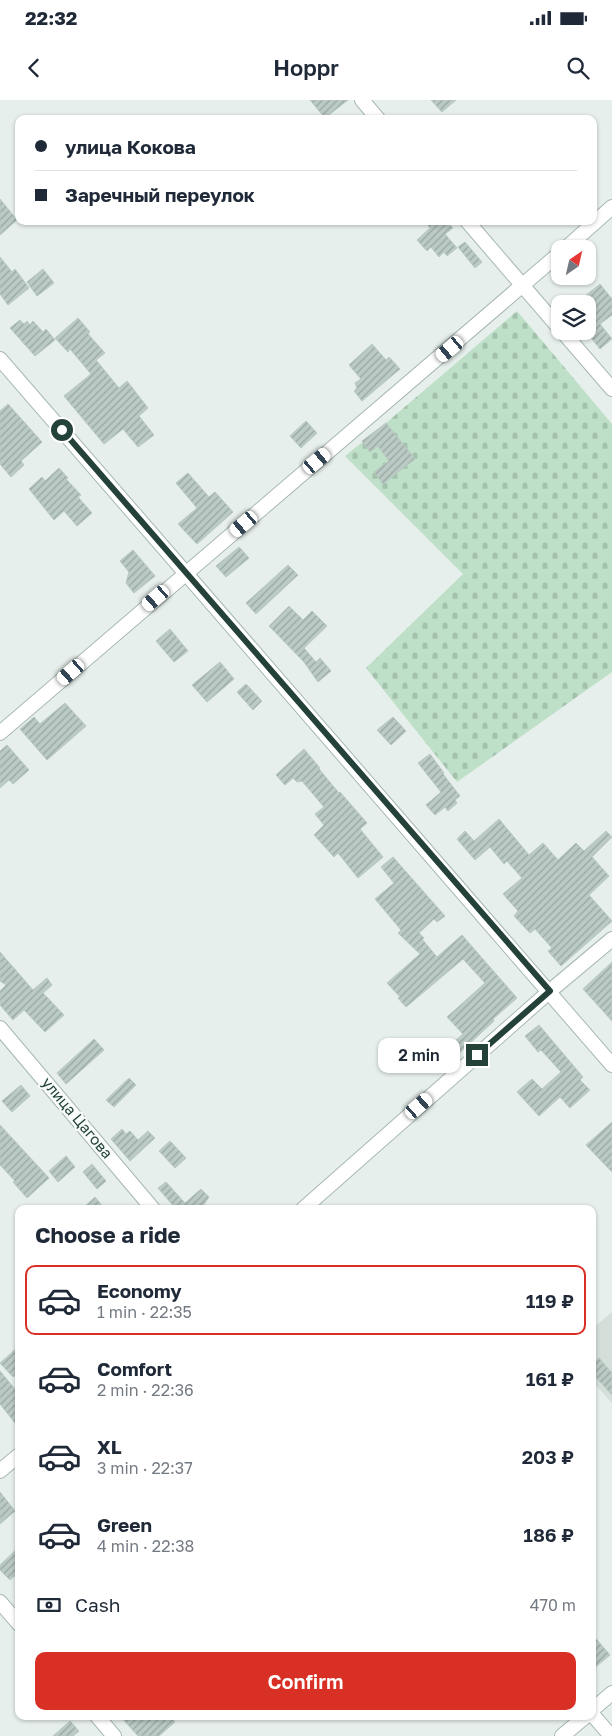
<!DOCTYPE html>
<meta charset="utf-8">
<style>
:root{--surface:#fff;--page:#f2f2f3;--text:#1f2937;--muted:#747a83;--line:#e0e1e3;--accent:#d93025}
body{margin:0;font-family:"Golos Text",sans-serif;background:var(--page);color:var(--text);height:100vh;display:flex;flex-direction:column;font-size:19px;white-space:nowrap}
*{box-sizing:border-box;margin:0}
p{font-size:16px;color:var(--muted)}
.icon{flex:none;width:28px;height:28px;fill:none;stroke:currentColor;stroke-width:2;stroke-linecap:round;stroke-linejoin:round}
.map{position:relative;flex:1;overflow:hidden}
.details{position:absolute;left:15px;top:1105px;width:581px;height:515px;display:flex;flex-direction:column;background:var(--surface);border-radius:10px;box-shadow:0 1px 4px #0004}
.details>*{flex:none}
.top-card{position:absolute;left:15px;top:15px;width:582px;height:110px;border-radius:10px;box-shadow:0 1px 4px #0004;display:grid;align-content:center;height:110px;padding:0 20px;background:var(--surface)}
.needle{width:32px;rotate:34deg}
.fabs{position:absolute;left:551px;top:140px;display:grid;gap:10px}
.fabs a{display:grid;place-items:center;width:45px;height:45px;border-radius:10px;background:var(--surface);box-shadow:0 1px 4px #0004;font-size:25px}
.end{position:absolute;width:22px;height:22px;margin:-11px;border:6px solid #24423a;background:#fff;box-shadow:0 0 0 2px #fff}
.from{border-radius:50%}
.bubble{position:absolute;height:35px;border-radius:10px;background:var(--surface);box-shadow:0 1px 4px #0004;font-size:16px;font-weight:600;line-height:35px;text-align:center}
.car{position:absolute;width:15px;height:30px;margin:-15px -8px;border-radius:6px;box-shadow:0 0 4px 1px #0007;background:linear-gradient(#fff 24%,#345 0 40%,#fff 0 76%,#345 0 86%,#fff 0)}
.top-card b{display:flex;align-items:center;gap:18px;height:48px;font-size:19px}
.top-card b+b{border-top:1px solid var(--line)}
.top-card i{width:12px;height:12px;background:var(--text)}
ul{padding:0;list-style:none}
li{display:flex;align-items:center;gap:15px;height:70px;margin:0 10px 8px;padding:0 10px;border:2px solid transparent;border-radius:10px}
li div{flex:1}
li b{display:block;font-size:19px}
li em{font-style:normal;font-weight:600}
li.selected{border-color:var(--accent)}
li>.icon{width:45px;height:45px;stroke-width:1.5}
h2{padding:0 20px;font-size:22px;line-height:60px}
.pay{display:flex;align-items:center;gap:12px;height:55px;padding:0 20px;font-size:19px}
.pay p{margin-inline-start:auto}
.primary-button{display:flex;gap:10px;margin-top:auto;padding:10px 20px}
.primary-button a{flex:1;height:58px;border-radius:10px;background:var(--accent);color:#fff;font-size:20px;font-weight:600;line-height:58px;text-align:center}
.status{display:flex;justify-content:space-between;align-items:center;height:35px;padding:0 25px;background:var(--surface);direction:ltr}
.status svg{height:14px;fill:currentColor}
header{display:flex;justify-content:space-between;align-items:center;height:65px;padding:0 20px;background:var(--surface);font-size:22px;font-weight:600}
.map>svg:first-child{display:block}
.built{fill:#d4dfda}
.cemetery{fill:url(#cemetery-stones)}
.building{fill:url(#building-hatch);stroke:#b8c9c2}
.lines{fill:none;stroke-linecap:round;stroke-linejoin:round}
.minor-casing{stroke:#a8b8b2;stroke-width:16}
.minor{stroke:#fff;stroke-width:14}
.route{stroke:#24423a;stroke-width:6}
.labels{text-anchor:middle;stroke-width:4;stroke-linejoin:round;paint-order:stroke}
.street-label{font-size:15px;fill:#24423a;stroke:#f7fbf9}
</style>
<div class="status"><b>22:32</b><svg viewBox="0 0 49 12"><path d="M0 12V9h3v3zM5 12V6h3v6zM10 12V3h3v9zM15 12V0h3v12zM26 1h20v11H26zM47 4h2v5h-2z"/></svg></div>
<header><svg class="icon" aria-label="back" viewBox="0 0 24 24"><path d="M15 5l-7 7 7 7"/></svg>Hoppr<svg class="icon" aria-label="search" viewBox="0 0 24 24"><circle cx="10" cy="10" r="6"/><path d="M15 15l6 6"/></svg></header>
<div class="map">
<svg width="612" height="1636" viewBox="0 0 612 1636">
<defs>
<pattern id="cemetery-stones" width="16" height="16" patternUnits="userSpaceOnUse" patternTransform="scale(1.25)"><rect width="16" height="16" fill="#bfe0c8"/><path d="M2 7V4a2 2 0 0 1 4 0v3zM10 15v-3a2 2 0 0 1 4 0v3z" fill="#a4c1ad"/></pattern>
<pattern id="building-hatch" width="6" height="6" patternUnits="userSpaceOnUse" patternTransform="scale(1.25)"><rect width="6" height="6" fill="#bbcac4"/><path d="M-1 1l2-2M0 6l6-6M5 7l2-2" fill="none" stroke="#98a6a0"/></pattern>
</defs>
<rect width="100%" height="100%" fill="#e6efeb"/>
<path class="built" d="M 612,1212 L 612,1303 L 593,1282 L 593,1228 Z"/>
<path class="cemetery" d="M 517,211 L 612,324 L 612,572 L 457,682 L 366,568 L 463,474 L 345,356 L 386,323 Z"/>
<path class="building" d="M 310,0 L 348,0 L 325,18 Z
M 431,0 L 456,0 L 442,12 Z
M 0,99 L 17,120 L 0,135 Z
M 433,121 L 446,121 L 453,128 L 445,134 L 457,148 L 447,156 L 444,152 L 439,157 L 431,147 L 427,151 L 417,140 L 430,128 L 428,126 Z
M 465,142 L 482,162 L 475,168 L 458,147 Z
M 0,157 L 12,172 L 15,169 L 29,188 L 8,205 L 0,194 Z
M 43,169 L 54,183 L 37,196 L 27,182 Z
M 600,184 L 612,199 L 612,215 L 600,224 L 612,239 L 600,249 L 588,234 L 588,225 L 593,221 L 588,214 L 588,204 L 575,204 Z
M 78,218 L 90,232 L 88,234 L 105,253 L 96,260 L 119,288 L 127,281 L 148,308 L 139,316 L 154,335 L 138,347 L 123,329 L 104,344 L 64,296 L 91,274 L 70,249 L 68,252 L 55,238 Z
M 20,220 L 24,224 L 27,221 L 30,225 L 33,221 L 43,232 L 46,229 L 55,240 L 35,256 L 10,228 Z
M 372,244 L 386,260 L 389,257 L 400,269 L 362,301 L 354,291 L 357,288 L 355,283 L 361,279 L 349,265 Z
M 8,304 L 42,342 L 21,361 L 24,365 L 11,377 L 0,364 L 0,311 Z
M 306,321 L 317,333 L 301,348 L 290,336 Z
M 386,323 L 415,359 L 383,384 L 374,372 L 389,361 L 378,346 L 370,352 L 362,341 Z
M 59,368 L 68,378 L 66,379 L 81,395 L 78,397 L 92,413 L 77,426 L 64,411 L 54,420 L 29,389 L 42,377 L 45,381 Z
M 188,373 L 209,397 L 215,392 L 233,412 L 197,444 L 178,424 L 197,408 L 176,383 Z
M 239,447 L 249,458 L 226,477 L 216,466 Z
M 133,450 L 155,476 L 134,493 L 126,483 L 129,472 L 120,461 Z
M 288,465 L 298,475 L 256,514 L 246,503 Z
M 289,506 L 303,520 L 312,511 L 327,526 L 304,548 L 316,562 L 320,558 L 331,571 L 318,582 L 304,562 L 269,526 Z
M 170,529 L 188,551 L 174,562 L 156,541 Z
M 220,562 L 234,579 L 207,602 L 192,585 Z
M 246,584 L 262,601 L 253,610 L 237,592 Z
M 65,603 L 86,626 L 47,660 L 20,629 L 34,617 L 40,624 Z
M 393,617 L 406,631 L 391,645 L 377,630 Z
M 7,645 L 29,670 L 13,684 L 9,680 L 0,688 L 0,651 Z
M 304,649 L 320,668 L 319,669 L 339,693 L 340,692 L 367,723 L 360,729 L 383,757 L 358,778 L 338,753 L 334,757 L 314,735 L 324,725 L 315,714 L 324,707 L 302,681 L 297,682 L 293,678 L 285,685 L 276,675 Z
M 430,654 L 444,673 L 443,674 L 460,696 L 455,700 L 457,703 L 448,711 L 445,707 L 435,715 L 426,705 L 441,692 L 418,663 Z
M 499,719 L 529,755 L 543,743 L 558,760 L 576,743 L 584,751 L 606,731 L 612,737 L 592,757 L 609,776 L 589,795 L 612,821 L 561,866 L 548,851 L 552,848 L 535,829 L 530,833 L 514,816 L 518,811 L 503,794 L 522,778 L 507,761 L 504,764 L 490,747 L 475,760 L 457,739 L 465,731 L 474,741 Z
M 393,757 L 445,816 L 437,822 L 434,819 L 419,833 L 424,838 L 422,839 L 437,857 L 462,835 L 517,898 L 493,919 L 494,921 L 454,958 L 446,949 L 463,934 L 447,917 L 485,883 L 463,859 L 406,907 L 398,898 L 400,897 L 387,883 L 420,854 L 398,833 L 401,830 L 375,799 L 394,783 L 381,767 Z
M 0,852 L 33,890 L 47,878 L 52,885 L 43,893 L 64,915 L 45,932 L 24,910 L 13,920 L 0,905 L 0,891 L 6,885 L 0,881 Z
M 612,862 L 612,921 L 583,889 Z
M 539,925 L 583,977 L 580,980 L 590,990 L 570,1008 L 560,997 L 539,1016 L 517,992 L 532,979 L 542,989 L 561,972 L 541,950 L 538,952 L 525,936 Z
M 94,939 L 104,950 L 66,984 L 57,973 Z
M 129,978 L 136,985 L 114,1007 L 106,1000 Z
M 21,985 L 30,996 L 12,1012 L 2,1001 Z
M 612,1022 L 612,1072 L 586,1045 Z
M 0,1025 L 49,1078 L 27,1098 L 13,1082 L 15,1081 L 0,1065 Z
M 122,1029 L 126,1034 L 130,1031 L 138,1040 L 148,1031 L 155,1038 L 130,1061 L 111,1039 Z
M 170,1041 L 186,1058 L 175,1068 L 159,1051 Z
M 66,1056 L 75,1067 L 58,1082 L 49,1071 Z
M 92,1064 L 106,1081 L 97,1089 L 83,1072 Z
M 166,1082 L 185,1103 L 201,1089 L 209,1097 L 201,1109 L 176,1109 L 158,1088 Z
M 95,1097 L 105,1109 L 82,1109 Z
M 19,1246 L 19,1272 L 13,1277 L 0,1263 Z
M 599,1258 L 612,1273 L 612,1295 L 592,1273 L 592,1264 Z
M 0,1271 L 19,1294 L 19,1328 L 0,1304 Z
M 0,1392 L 15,1411 L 0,1424 Z
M 19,1447 L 19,1472 L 10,1480 L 0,1470 L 0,1465 Z
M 592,1534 L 610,1555 L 592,1570 Z
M 120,1616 L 170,1616 L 175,1622 L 159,1636 L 138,1636 Z
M 70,1621 L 79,1631 L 73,1636 L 53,1636 Z"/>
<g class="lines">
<defs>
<path id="minor" d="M 362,0 L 378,19
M 467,121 L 560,229
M 565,149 L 612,107
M 562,231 L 612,289
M 0,259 L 612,965
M 0,633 L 560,153
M 0,928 L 153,1109
M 303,1109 L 550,891 L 612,839
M 0,1371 L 19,1355
M 0,1502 L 19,1524
M 592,1610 L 612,1593
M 592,1614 L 611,1636
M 97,1616 L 114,1636
M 562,1636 L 586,1616"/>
</defs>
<use href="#minor" class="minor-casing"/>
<use href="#minor" class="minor"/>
</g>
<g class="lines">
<path class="route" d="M 62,330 L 550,891 L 477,955"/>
</g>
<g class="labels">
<g class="street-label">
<text transform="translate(77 1018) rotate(50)" y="5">улица Цагова</text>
</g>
</g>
</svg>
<div class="fabs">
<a><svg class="needle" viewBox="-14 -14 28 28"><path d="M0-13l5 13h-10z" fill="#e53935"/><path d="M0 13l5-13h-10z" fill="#747a83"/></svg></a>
<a><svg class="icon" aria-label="layers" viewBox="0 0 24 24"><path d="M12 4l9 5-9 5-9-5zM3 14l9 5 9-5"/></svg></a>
</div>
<i class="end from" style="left:62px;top:330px"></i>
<i class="end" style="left:477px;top:955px"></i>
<div class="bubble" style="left:378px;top:938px;width:82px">2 min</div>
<i class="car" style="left:450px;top:249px;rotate:230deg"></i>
<i class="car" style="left:317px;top:361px;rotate:50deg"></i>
<i class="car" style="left:244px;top:424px;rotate:230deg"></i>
<i class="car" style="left:156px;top:498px;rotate:229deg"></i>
<i class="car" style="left:71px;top:572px;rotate:229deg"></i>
<i class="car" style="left:419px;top:1006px;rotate:49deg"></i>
<div class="top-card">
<b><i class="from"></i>улица Кокова</b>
<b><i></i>Заречный переулок</b>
</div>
<section class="details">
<h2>Choose a ride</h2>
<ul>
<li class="selected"><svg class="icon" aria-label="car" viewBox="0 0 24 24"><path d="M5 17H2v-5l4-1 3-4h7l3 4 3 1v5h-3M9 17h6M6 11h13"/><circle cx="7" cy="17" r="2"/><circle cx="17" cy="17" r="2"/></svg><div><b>Economy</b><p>1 min · 22:35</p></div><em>119 ₽</em></li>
<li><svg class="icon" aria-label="car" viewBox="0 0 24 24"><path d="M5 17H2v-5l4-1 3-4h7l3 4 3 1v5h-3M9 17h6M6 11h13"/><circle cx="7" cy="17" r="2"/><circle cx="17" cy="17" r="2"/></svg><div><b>Comfort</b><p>2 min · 22:36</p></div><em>161 ₽</em></li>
<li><svg class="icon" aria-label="car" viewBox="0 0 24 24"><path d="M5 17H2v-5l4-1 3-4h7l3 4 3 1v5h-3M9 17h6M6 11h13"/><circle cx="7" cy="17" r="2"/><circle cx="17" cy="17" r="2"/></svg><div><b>XL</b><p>3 min · 22:37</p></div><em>203 ₽</em></li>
<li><svg class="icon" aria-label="car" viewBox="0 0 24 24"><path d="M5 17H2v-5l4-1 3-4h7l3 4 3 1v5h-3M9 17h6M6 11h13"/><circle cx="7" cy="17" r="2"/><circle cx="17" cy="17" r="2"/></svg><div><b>Green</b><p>4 min · 22:38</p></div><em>186 ₽</em></li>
</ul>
<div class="pay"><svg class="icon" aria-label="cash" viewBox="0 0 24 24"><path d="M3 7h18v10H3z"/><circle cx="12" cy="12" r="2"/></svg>Cash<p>470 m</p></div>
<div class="primary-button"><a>Confirm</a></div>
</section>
</div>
